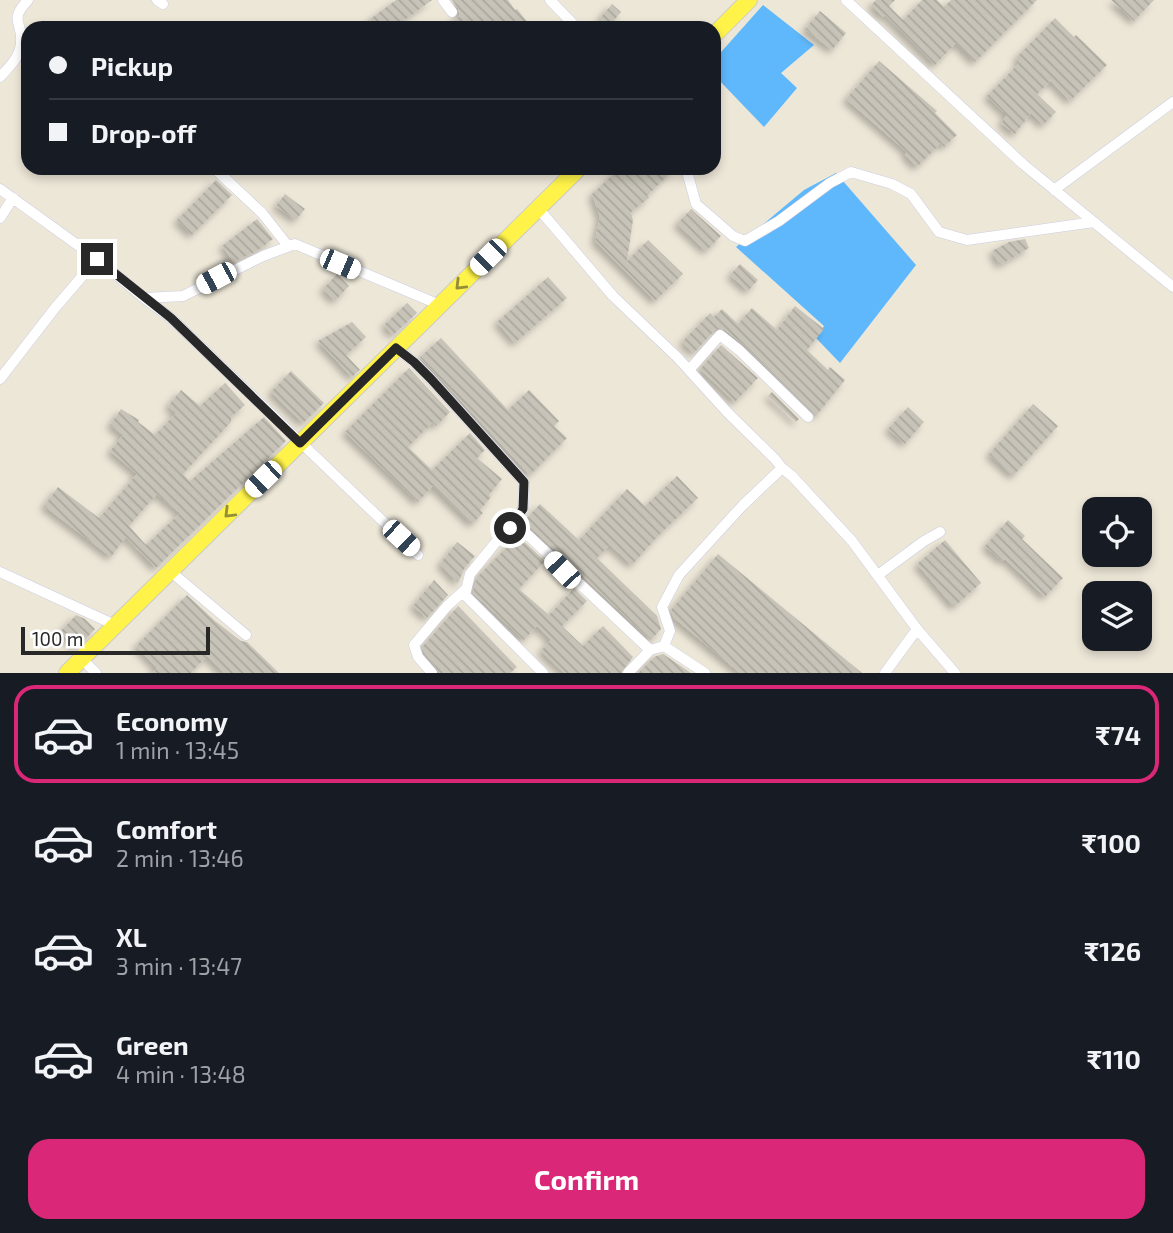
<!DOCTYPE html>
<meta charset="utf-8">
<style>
:root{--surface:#171b24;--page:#20242c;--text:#f1f3f6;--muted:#9ea1a6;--line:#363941;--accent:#db2777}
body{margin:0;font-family:"Exo 2",sans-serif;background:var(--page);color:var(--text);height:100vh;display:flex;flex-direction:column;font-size:26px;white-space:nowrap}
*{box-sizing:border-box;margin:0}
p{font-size:23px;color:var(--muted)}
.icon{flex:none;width:38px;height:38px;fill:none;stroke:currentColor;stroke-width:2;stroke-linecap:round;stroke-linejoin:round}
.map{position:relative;height:673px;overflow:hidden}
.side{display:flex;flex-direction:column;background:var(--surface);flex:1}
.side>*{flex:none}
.banner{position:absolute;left:21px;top:21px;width:700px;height:154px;border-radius:21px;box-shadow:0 4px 10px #0003;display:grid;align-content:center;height:154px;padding:0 28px;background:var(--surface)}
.tools{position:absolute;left:1082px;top:497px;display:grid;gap:14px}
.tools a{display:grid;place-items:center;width:70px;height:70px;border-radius:14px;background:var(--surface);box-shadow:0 4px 10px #0003;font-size:35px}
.scale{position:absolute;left:21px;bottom:18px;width:189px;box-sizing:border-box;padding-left:7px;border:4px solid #282828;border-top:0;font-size:19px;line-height:24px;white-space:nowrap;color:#282828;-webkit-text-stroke:5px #fff;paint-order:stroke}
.end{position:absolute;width:32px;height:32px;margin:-16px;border:9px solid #282828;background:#fff;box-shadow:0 0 0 4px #fff}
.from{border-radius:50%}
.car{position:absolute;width:21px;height:42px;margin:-21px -10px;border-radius:9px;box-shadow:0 0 5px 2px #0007;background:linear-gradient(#fff 24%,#345 0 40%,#fff 0 76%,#345 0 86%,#fff 0)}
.banner b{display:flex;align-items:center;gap:24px;height:66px;font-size:26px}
.banner b+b{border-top:2px solid var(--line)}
.banner i{width:18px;height:18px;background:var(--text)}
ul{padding:12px 0 0;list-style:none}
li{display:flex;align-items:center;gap:21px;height:98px;margin:0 14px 10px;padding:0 14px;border:4px solid transparent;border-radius:21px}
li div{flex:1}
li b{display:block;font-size:26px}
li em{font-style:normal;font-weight:700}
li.current{border-color:var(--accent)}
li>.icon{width:63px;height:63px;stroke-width:1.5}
.action{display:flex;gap:14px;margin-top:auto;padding:14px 28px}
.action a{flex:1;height:80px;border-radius:21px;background:var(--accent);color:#fff;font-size:28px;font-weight:700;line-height:80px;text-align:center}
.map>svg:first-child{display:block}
.water{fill:#5eb8fb}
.building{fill:url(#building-back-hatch);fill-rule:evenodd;filter:url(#shadow)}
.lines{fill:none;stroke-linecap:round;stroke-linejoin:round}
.minor-casing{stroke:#cdcde3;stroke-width:11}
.primary-casing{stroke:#cbcbcb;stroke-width:18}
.minor{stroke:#fff;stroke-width:10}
.primary{stroke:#fff34a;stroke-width:16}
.oneway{stroke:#948e39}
.route{stroke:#282828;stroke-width:9}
</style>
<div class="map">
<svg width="1173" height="673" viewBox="0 0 1173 673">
<defs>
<pattern id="building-back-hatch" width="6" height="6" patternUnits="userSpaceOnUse" patternTransform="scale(1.75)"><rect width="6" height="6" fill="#c7c3b8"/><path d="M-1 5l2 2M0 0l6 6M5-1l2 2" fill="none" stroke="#aba89e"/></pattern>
<filter id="shadow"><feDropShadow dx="-4" dy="4" stdDeviation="3.5" flood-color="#0004"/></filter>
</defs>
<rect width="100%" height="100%" fill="#ede7d8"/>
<path class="water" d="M 763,5 L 814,45 L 781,73 L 797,88 L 764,127 L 714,75 L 714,60 Z
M 836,173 L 916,265 L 840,363 L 816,338 L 824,326 L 736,247 L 804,190 Z"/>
<path class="building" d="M 396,0 L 432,0 L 394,28 L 376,28 L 370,19 Z
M 452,0 L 508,0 L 515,10 L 517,9 L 528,23 L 521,28 L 443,28 L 460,16 L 458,8 Z
M 876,0 L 895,0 L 889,6 L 903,20 L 922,0 L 937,0 L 944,7 L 951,0 L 1037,0 L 975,62 L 956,43 L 935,65 L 885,15 L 883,17 L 871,5 Z
M 1111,0 L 1154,0 L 1134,21 Z
M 612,4 L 621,12 L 609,26 L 600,18 Z
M 820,11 L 846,33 L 832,50 L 805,29 Z
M 1055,18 L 1074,37 L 1076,35 L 1107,65 L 1070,101 L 1051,81 L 1037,94 L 1056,112 L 1043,125 L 1031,113 L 1015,134 L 1001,123 L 1007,115 L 987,96 L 1020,62 L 1016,58 Z
M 879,61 L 937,111 L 935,113 L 957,135 L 944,147 L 941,143 L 917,167 L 905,155 L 907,152 L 846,99 Z
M 620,168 L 675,168 L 647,196 L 649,198 L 631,212 L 633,220 L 627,261 L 648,240 L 683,274 L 655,301 L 595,241 L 600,217 L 592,194 Z
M 216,180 L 232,195 L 192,235 L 177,220 Z
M 285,194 L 305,209 L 296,220 L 276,206 Z
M 691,209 L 721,236 L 706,251 L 677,224 Z
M 257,219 L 273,239 L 257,251 L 234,262 L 222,246 Z
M 1025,239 L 1029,248 L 1000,265 L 992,251 L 1009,242 Z
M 740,264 L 758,280 L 748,291 L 730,275 Z
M 337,274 L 349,286 L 335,301 L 323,289 Z
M 548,277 L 567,298 L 515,343 L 497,322 Z
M 407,303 L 417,313 L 393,335 L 384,325 Z
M 795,306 L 824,329 L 807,350 L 828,370 L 830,367 L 845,380 L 816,416 L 744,345 L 724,329 L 715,330 L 694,353 L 682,342 L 710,313 L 714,317 L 722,309 L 738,324 L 752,308 L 777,330 Z
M 352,322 L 366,337 L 346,355 L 360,370 L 352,377 L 318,341 Z
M 441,338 L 508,410 L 529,390 L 559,421 L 554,426 L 567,438 L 530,475 L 420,357 Z
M 721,345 L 758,378 L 735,402 L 700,369 Z
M 409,368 L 450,412 L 436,426 L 433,422 L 408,447 L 432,470 L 470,433 L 485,450 L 477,458 L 502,479 L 489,495 L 491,497 L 480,510 L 483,513 L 472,524 L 433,486 L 418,502 L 345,432 Z
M 291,371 L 324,403 L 303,423 L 271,392 Z
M 225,383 L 245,405 L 231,417 L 231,422 L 183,474 L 190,481 L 264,417 L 286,441 L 156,568 L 126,537 L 111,557 L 44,506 L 58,487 L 99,518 L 137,474 L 110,451 L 123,435 L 110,425 L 121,409 L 139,420 L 138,422 L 155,435 L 176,413 L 168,406 L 181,390 L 200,406 ZM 157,494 L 180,513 L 146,545 L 129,526 Z
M 772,392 L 799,419 L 796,422 L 768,396 Z
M 1033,404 L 1058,426 L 1013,476 L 989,454 Z
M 908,407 L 924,422 L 905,444 L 888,429 Z
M 677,476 L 698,498 L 659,535 L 632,565 L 610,545 L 597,558 L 657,616 L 661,629 L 651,640 L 524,521 L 540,504 L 579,540 L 627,489 L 645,506 Z
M 1008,520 L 1025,536 L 1022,539 L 1063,578 L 1045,597 L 1005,559 L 1002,561 L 985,546 Z
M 518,536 L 545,561 L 519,589 L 549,615 L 574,588 L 587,601 L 562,626 L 583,646 L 603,626 L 633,657 L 621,673 L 564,673 L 541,651 L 551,640 L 537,626 L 524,640 L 473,593 L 477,577 Z
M 945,540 L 981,583 L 954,607 L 917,564 Z
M 457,542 L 475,556 L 464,569 L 458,583 L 440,564 Z
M 718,554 L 862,673 L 740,673 L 674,618 L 671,610 Z
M 434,580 L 448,595 L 427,618 L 413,606 Z
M 187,595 L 215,621 L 241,641 L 247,642 L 279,673 L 224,673 L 207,656 L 191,673 L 152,673 L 157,668 L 136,646 Z
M 458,606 L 517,667 L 510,673 L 440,673 L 425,653 L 422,647 Z
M 76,615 L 85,619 L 95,629 L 77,648 L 60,632 Z
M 663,654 L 691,673 L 638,673 L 654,657 Z"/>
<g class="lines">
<defs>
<path id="minor" d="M 157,0 L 163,4
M 443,0 L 452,12
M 550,0 L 577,28
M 846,0 L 1023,164 L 1173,287
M 0,77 C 9,67 21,56 21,42 C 23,21 8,22 28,0
M 214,168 L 262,213 L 288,246
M 686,168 L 696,204 L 733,236 L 745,241 L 779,221 L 830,183 L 851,172 L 892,184 L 911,194 L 939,232 L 967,240 L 1094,222
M 0,189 L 97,259 L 144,298 L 183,296 L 263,256 L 295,244 L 440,305
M 1054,190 L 1173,102
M 538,208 L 613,296 L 678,358 L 727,412 L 775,459 L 782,468 L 792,476 L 852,541 L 917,629 L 955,673
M 0,218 L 13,198
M 144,298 L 171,318 L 418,555
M 396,348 L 414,362 L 431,379 L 524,482 L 523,509 L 470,574 L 465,595 L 543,673
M 689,370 L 720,335 L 739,350 L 808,417
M 0,379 L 55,308 L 97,259
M 514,522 L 650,650 L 628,673
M 170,571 L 246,635
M 0,572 L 115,625
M 878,575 L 924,541 L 940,532
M 664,646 L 670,631 L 662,607 L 679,575 L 743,505 L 782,468
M 650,650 L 664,646 L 705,673
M 82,659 L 96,673
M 432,673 L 418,657 L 414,645 L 447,606 L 466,589
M 885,673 L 917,629"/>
<path id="primary" d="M 714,35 L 749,0
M 67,673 L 579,168"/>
</defs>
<use href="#minor" class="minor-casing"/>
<use href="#primary" class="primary-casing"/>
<use href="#minor" class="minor"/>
<use href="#primary" class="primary"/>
</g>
<defs><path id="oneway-chevron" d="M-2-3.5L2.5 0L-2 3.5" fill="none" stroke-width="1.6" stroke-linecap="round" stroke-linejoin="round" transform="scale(1.75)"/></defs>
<g class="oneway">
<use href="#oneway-chevron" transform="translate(460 285) rotate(135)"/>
<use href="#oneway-chevron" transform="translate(229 513) rotate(135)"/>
</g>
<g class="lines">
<path class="route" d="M 97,259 L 171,318 L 300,443 L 396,348 L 414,362 L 431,379 L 524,482 L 523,509 L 510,528"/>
</g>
</svg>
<div class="tools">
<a><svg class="icon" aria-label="locate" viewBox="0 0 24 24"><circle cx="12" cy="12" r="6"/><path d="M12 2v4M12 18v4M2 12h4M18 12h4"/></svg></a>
<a><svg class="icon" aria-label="layers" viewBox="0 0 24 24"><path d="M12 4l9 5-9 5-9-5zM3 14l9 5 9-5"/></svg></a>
</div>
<div class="scale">100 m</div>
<i class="end from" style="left:510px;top:528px"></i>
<i class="end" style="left:97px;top:259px"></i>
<i class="car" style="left:488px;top:257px;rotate:225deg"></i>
<i class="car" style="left:340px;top:264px;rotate:113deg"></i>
<i class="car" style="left:216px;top:278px;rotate:242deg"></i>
<i class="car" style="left:263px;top:479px;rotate:226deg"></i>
<i class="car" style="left:401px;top:538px;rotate:133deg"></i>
<i class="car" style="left:562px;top:570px;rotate:316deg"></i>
<div class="banner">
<b><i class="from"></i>Pickup</b>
<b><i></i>Drop-off</b>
</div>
</div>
<section class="side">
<ul>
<li class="current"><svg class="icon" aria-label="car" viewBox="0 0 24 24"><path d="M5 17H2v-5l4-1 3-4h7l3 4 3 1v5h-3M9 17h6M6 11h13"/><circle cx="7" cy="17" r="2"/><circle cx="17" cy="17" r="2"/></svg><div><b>Economy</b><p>1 min · 13:45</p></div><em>₹74</em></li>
<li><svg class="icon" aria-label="car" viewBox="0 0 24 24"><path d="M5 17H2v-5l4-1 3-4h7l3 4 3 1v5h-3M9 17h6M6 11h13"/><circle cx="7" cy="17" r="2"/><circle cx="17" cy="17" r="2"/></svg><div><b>Comfort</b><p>2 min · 13:46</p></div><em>₹100</em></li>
<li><svg class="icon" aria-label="car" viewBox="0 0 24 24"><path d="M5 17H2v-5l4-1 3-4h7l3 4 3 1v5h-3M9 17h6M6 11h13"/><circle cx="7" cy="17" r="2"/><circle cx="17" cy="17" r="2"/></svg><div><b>XL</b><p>3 min · 13:47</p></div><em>₹126</em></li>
<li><svg class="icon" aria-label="car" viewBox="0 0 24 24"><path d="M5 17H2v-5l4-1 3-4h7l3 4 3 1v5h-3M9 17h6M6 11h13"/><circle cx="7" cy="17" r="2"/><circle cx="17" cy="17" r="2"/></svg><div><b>Green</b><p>4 min · 13:48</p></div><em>₹110</em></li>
</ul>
<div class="action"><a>Confirm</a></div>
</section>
